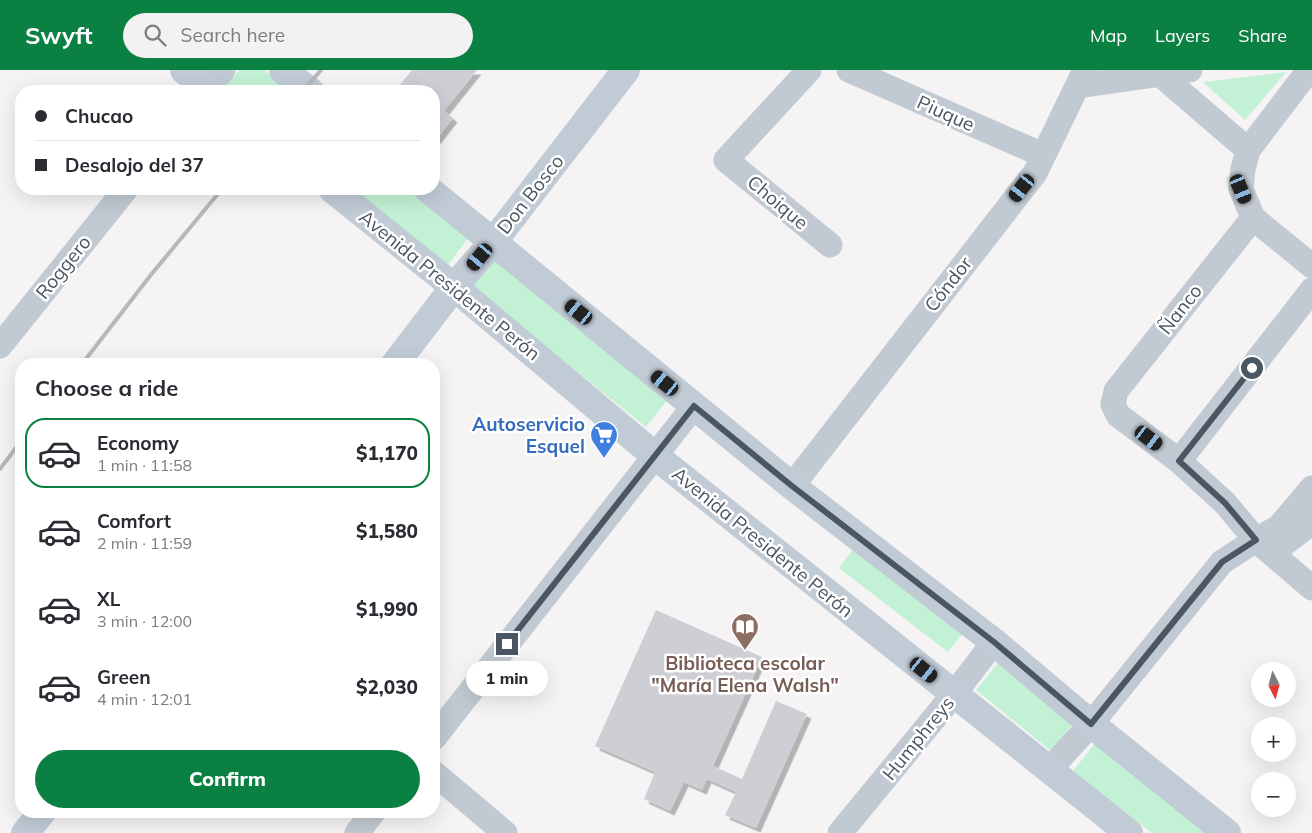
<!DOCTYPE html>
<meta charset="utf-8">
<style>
:root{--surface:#fff;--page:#f2f2f3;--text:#2b2b33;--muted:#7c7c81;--line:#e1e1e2;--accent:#0b8043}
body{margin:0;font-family:Mulish,sans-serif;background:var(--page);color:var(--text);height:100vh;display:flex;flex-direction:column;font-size:19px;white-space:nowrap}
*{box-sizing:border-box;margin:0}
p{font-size:16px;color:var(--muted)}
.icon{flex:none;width:28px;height:28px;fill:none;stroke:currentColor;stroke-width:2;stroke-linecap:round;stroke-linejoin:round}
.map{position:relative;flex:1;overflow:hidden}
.side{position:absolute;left:15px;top:288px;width:425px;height:460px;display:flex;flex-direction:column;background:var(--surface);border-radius:20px;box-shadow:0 5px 20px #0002}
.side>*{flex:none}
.banner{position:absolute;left:15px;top:15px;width:425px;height:110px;border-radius:20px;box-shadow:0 5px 20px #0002;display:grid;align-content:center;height:110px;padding:0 20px;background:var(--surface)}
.needle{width:32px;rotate:174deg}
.tools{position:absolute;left:1251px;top:592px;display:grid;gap:10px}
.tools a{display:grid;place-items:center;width:45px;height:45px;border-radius:50%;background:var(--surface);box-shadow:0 5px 20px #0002;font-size:25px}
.end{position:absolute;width:22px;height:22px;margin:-11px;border:6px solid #4a5661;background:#fff;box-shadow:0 0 0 2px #fff}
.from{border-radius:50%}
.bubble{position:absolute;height:35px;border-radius:18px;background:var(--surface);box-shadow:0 5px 20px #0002;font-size:16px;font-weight:800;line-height:35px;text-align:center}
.car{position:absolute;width:15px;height:30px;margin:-15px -8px;border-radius:6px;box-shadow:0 0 4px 1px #0007;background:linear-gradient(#222 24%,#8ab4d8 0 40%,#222 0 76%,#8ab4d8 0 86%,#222 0)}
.banner b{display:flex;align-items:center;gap:18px;height:48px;font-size:19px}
.banner b+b{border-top:1px solid var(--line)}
.banner i{width:12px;height:12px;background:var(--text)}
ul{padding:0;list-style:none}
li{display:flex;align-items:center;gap:15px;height:70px;margin:0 10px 8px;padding:0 10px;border:2px solid transparent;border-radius:20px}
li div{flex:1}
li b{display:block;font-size:19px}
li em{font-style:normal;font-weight:800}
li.current{border-color:var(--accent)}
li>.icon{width:45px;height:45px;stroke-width:1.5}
h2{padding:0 20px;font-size:22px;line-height:60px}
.primary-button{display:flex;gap:10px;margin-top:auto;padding:10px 20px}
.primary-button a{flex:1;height:58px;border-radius:30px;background:var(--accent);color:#fff;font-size:20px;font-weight:800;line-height:58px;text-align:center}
header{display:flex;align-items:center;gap:30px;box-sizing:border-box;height:70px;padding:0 25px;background:var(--accent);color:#fff}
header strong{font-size:24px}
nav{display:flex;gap:28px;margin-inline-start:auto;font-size:18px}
.search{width:350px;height:45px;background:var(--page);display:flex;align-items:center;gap:12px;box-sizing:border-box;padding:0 18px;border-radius:28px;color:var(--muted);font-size:19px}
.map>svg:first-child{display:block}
.green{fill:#c3f1d5}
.building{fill:#cdcfd5;filter:url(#shadow)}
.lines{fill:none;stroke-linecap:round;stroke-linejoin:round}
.street{stroke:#c1cad2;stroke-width:25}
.secondary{stroke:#c1cbd6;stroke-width:28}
.rail{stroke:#b5b8bd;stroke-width:4}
.route{stroke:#4a5661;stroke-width:6}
.labels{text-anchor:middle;stroke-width:5;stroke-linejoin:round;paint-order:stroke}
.street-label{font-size:19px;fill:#4a5661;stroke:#fff}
.shop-label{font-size:19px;font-weight:bold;fill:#366cbe;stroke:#fff;text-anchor:end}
.education-label{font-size:19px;font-weight:bold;fill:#785e54;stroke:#fff}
</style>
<header>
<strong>Swyft</strong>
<div class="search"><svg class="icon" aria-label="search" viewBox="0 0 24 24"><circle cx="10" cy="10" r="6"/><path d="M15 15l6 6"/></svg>Search here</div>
<nav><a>Map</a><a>Layers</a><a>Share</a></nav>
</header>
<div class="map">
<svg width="1312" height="763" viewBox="0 0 1312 763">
<defs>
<filter id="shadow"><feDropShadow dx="4.5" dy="4.5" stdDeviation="0" flood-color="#0004"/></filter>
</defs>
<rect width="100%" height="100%" fill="#f5f3f3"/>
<path class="green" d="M 239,0 L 264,0 L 290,21 L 233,21 L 226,16 Z
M 1286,2 L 1245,50 L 1203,12 Z
M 352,119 L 410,119 L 469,167 L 447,196 Z
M 493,188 L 668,329 L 646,357 L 471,217 Z
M 856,475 L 966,559 L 948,582 L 839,498 Z
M 999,592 L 1074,652 L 1051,681 L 976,620 Z
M 1096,672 L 1210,763 L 1152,763 L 1073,701 Z"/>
<path class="building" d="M 412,0 L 477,0 L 444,41 L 453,48 L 434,72 L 434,21 L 395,21 Z
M 656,540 L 762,587 L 713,696 L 742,709 L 776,631 L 807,644 L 756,758 L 725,745 L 736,722 L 707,709 L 702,720 L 684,712 L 670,741 L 644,729 L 655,702 L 595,676 Z"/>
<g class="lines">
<path class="street" d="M 809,0 L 726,90 L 830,175
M 849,0 L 1043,85
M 1155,0 L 1248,80 L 1243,99 L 1241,119 L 1253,148 L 1312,196
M 1078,16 L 1190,0
M 205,21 L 223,0
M 1248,80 L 1309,0
M 1253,148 L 1116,321 L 1113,334 L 1118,345 L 1179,391 L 1225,433 L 1256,470 L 1312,518
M 0,276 L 126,119
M 1179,391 L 1312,220
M 792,416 L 1035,103 L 1085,0
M 1272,483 L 1306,457 L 1312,450
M 434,668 L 694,336
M 1049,700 L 1091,654 L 1222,492 L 1256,470 L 1279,457 L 1312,418
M 434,703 L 505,763
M 357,763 L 374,741
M 840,763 L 954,624 L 994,572"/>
<path class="secondary" d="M 184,0 L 210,21
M 283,0 L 310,21
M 332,119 L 454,217 L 654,385 L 1129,763
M 428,119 L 792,416 L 994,572 L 1091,654 L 1227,763
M 395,294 L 454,217 L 493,172 L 626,0
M 25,763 L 43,741"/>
<path class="rail" d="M 303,21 L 321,0
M 82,294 L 150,206 L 222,119
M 0,399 L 21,371"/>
</g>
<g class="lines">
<path class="route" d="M 507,574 L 694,336 L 792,416 L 994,572 L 1091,654 L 1222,492 L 1256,470 L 1225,433 L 1179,391 L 1252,298"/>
</g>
<defs>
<symbol id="supermarket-pin" viewBox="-11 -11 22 30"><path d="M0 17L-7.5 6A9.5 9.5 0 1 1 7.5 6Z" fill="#3f7fe0" stroke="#fff"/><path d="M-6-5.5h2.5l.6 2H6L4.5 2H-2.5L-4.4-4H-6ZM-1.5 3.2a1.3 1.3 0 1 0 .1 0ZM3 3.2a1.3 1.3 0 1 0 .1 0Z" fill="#fff"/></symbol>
<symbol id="library-pin" viewBox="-11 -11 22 30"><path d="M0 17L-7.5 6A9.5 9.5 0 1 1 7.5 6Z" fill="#8d6e63" stroke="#fff"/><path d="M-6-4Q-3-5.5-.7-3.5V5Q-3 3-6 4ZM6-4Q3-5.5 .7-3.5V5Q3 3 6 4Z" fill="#fff"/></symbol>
</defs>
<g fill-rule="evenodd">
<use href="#supermarket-pin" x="588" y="349" width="32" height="43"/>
<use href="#library-pin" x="729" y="541" width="32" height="43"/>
</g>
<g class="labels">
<g class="street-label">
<text transform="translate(946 43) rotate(24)" y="7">Piuque</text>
<text transform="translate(530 124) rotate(-52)" y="7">Don Bosco</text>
<text transform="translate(778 132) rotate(40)" y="7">Choique</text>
<text transform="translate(63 197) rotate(-51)" y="7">Roggero</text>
<text transform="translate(948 214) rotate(-52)" y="7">Cóndor</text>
<text transform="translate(450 215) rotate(39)" y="7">Avenida Presidente Perón</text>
<text transform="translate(1180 239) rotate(-52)" y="7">Ñanco</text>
<text transform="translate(763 472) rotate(39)" y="7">Avenida Presidente Perón</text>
<text transform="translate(918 668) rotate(-51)" y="7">Humphreys</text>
</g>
<g class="shop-label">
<text x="585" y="361">Autoservicio<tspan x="585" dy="22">Esquel</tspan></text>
</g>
<g class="education-label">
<text x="745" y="600">Biblioteca escolar<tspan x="745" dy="22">"María Elena Walsh"</tspan></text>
</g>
</g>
</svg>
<div class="tools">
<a><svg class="needle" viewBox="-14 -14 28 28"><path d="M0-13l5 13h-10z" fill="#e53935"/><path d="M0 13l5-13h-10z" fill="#7c7c81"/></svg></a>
<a>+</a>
<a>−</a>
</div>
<i class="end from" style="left:1252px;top:298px"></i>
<i class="end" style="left:507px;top:574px"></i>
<div class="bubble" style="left:466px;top:591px;width:82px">1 min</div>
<i class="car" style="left:1022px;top:118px;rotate:218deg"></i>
<i class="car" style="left:1241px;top:119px;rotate:157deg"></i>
<i class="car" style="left:480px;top:187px;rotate:220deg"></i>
<i class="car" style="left:579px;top:242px;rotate:309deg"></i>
<i class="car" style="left:665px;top:313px;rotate:309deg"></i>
<i class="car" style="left:1149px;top:368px;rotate:127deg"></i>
<i class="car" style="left:924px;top:600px;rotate:129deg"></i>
<div class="banner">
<b><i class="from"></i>Chucao</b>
<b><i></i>Desalojo del 37</b>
</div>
<section class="side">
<h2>Choose a ride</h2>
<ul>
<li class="current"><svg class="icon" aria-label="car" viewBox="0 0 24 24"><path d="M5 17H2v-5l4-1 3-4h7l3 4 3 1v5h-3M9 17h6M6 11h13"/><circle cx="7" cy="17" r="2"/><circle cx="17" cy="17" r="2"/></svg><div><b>Economy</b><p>1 min · 11:58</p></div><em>$1,170</em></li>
<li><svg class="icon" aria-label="car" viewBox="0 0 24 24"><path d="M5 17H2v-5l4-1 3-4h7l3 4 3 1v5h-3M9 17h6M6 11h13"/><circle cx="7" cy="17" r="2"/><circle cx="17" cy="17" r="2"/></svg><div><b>Comfort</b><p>2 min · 11:59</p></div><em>$1,580</em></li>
<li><svg class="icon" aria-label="car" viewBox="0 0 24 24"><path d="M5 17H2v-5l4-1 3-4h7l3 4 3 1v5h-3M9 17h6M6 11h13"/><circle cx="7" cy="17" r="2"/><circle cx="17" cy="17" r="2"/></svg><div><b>XL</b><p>3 min · 12:00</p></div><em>$1,990</em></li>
<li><svg class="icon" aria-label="car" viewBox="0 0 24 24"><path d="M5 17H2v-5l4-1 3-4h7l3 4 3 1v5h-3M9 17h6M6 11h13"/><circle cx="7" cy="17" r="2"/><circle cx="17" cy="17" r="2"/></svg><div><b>Green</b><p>4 min · 12:01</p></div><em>$2,030</em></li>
</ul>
<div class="primary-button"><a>Confirm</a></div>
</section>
</div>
